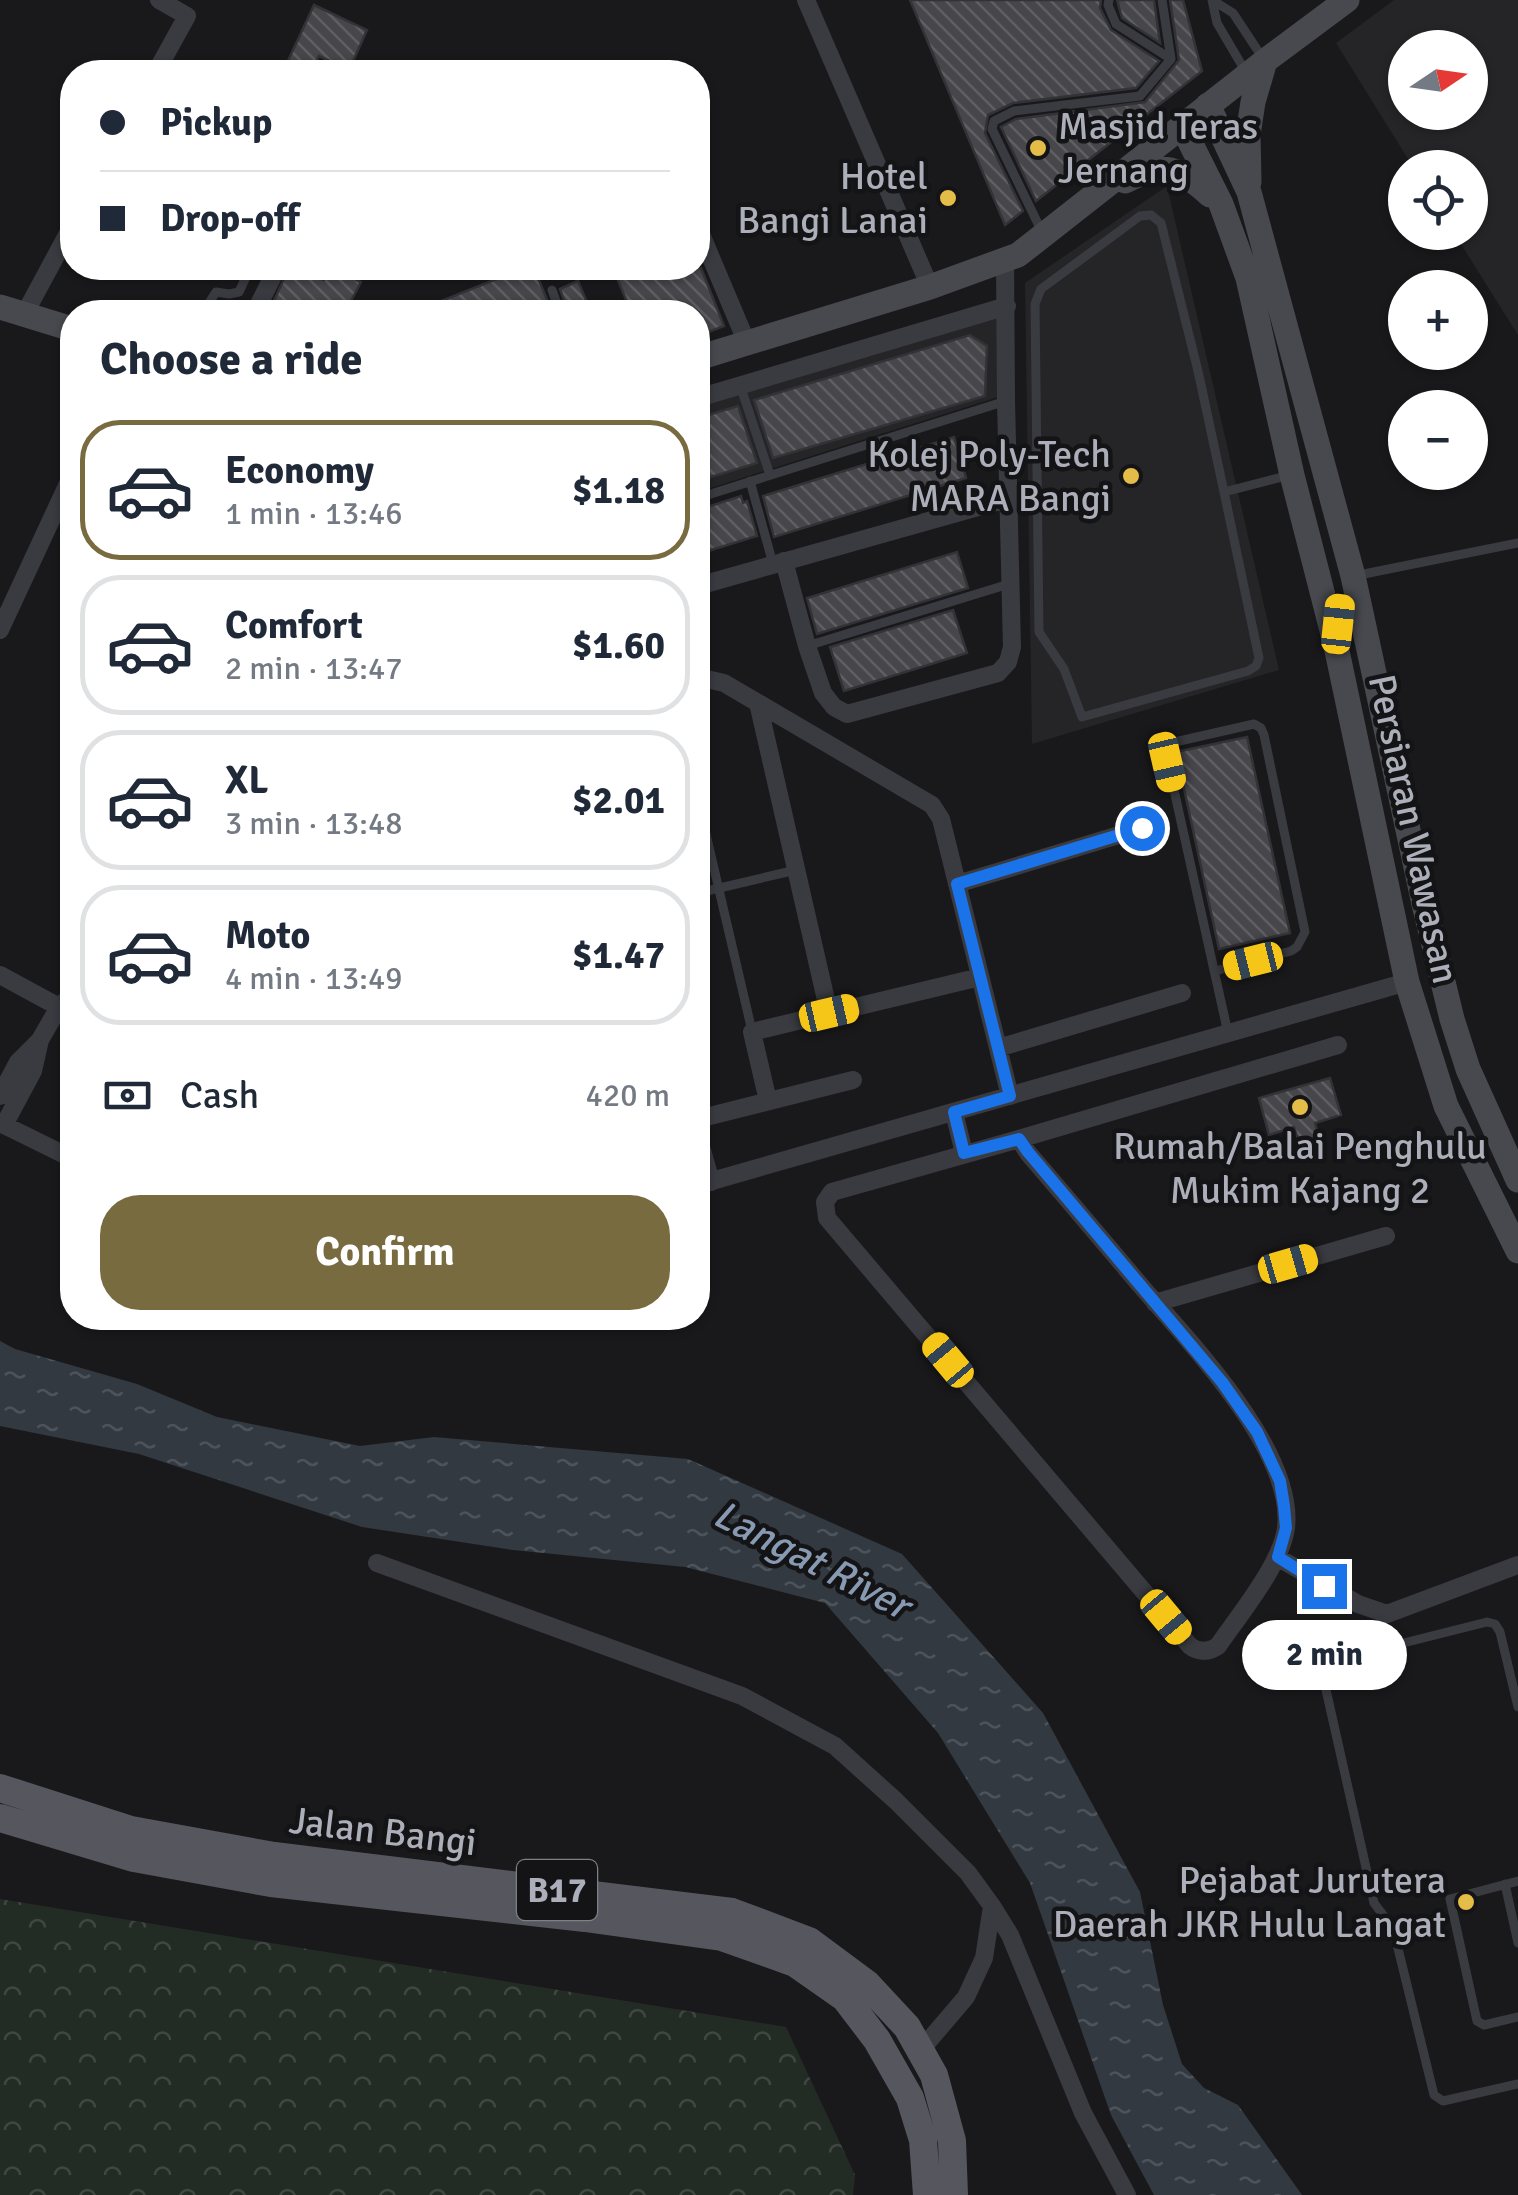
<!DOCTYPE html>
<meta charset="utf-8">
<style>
:root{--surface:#fff;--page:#f2f2f3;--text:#1f2937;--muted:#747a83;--line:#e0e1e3;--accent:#786b3f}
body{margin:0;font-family:Signika,sans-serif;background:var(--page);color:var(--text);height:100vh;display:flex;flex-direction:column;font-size:38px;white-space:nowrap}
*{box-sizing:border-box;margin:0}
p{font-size:32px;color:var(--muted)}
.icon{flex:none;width:55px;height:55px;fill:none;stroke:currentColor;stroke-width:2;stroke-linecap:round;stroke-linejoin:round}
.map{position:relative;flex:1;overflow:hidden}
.panel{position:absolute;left:60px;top:300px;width:650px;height:1030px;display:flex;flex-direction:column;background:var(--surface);border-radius:40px;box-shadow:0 2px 8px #0004}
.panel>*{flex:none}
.guide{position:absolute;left:60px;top:60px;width:650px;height:220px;border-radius:40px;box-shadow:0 2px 8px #0004;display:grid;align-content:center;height:220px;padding:0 40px;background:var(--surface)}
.needle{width:65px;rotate:77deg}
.buttons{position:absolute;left:1388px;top:30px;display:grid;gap:20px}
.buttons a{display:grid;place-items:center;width:100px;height:100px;border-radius:50%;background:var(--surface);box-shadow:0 2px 8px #0004;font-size:50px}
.end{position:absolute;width:45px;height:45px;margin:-22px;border:12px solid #1a73e8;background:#fff;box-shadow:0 0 0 5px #fff}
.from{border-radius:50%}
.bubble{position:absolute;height:70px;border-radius:35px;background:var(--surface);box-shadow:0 2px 8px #0004;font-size:32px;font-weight:700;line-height:70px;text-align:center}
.car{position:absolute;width:30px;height:60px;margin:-30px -15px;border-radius:12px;box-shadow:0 0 8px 2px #0007;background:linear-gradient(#f5c518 24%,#345 0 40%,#f5c518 0 76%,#345 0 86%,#f5c518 0)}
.guide b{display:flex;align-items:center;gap:35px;height:95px;font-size:38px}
.guide b+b{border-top:2px solid var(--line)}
.guide i{width:25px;height:25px;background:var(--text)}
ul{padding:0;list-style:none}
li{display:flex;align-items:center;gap:30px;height:140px;margin:0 20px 15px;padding:0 20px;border:5px solid var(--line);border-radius:40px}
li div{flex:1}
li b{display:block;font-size:38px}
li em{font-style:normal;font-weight:700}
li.active{border-color:var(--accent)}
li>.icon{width:90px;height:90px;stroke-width:1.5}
h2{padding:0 40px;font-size:45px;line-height:120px}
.pay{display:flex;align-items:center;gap:25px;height:110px;padding:0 40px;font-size:38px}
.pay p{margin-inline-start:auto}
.button{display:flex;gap:20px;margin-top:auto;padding:20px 40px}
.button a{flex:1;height:115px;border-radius:40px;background:var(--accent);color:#fff;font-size:40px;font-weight:700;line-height:115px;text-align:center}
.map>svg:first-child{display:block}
.built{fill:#252528;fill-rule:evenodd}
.forest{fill:url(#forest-crowns)}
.water{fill:url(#water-ripples)}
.building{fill:url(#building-back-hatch);stroke:#333337;stroke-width:2.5}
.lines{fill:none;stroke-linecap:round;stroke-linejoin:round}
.service{stroke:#3a3b40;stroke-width:9}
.minor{stroke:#3a3b40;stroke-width:18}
.secondary{stroke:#48494f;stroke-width:25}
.primary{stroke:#56575e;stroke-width:28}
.route{stroke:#1a73e8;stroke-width:12}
.poi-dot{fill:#e4bc48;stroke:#141416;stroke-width:4}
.labels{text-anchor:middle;stroke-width:9;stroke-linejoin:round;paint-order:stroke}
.shield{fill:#141416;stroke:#7e8088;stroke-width:2.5}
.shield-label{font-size:35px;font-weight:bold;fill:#acafb9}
.poi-label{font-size:38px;fill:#acafb9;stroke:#141416;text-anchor:end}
.street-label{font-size:38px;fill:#acafb9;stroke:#141416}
.water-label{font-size:40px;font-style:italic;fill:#879ab1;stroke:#141416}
</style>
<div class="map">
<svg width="1518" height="2195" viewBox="0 0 1518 2195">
<defs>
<pattern id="forest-crowns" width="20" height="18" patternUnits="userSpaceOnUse" patternTransform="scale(2.5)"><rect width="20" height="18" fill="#232b25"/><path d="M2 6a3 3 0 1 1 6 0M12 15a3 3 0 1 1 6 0" fill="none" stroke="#404743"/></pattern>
<pattern id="water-ripples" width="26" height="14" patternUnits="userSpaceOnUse" patternTransform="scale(2.5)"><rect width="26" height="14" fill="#323940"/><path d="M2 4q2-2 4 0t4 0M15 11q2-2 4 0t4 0" fill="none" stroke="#4d535a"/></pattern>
<pattern id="building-back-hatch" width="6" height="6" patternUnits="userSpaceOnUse" patternTransform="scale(2.5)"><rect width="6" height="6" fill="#46464b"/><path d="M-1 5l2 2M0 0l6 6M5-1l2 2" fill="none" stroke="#5e5e63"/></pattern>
</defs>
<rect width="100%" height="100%" fill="#19191b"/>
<path class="built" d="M 1394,0 L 1518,0 L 1518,335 L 1454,233 L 1470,232 L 1470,168 L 1413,167 L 1336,43 ZM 1405,48 L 1470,48 L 1470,112 L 1405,112 Z
M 1167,186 L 1279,670 L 1032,744 L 1025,283 Z
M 999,316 L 998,397 L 698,492 L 698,406 Z"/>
<path class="forest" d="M 0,1899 L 786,2027 L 855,2175 L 853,2195 L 0,2195 Z"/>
<path class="water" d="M 0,1341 L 15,1349 L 137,1384 L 217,1417 L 360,1446 L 434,1437 L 688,1459 L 902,1554 L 1043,1713 L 1140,1892 L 1163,2005 L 1182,2064 L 1204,2088 L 1238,2105 L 1302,2195 L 1154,2195 L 1111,2115 L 1030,1883 L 938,1733 L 825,1603 L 685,1567 L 513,1550 L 362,1527 L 139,1454 L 0,1426 Z"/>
<path class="building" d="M 910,0 L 1101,0 L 1100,8 L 1111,30 L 1159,61 L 1136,88 L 1013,103 L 988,115 L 985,133 L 1023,211 L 1005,225 Z
M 1117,0 L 1154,0 L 1160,43 L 1122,18 Z
M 1170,0 L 1183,0 L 1202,71 L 1036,201 L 1001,127 L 1016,119 L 1145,102 L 1179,60 Z
M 314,5 L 367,30 L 349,70 L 319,56 L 311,72 L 287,63 Z
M 289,268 L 295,268 L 324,280 L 332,268 L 361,282 L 345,312 L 284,312 L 271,307 Z
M 524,268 L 534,268 L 552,312 L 414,312 Z
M 613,268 L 701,268 L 724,326 L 698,336 L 698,312 L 631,312 Z
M 578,281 L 591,312 L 568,312 L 560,289 Z
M 970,335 L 987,346 L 985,396 L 773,458 L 754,400 Z
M 738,406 L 757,463 L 698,481 L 698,418 Z
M 954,437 L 966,478 L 774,537 L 763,496 Z
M 741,496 L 743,503 L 747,501 L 757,536 L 698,554 L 698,510 Z
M 957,552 L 968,588 L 817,634 L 807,598 Z
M 953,610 L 967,653 L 844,691 L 830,647 Z
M 1247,737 L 1290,933 L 1219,949 L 1176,752 Z
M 1330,1078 L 1341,1115 L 1315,1123 L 1321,1144 L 1301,1150 L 1294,1127 L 1269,1135 L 1259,1098 Z"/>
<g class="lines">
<path class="service" d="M 1109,0 L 1108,5 L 1116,24 L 1171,59
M 1212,0 L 1217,23 L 1247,74
M 1212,0 L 1233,13 L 1262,57
M 1042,232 L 992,129 L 994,121 L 1014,111 L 1140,96 L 1171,59 L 1162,0
M 552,290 L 560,312
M 203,312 L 216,292 L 229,294 L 239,292 L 245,279 L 244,268
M 740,385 L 770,475
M 750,481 L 773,564
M 1224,492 L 1259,658 L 1256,666 L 1248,671 L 1082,717 L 1064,669 L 1039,632 L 1035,304 L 1041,289 L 1140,216 L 1151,215 L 1161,223 L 1198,371 L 1224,492 L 1290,475
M 698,498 L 1006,401
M 1354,576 L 1518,543
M 807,646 L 1009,584
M 698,800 L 752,1031
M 698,893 L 796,870
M 1215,971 L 1291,951 L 1297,947 L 1305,932 L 1264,735 L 1261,728 L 1254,724 L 1175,742 L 1169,746 L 1166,754 L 1228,1033
M 1518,1707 L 1500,1632 L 1495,1624 L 1487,1622 L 1328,1662 L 1322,1672 L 1374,1903 L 1393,1928 L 1434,2095 L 1443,2101 L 1518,2084
M 1518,1881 L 1450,1899 L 1477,2021 L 1484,2025 L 1518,2017
M 1505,1884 L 1518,1943"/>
<path class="minor" d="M 806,0 L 930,287
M 156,72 L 187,16 L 159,0
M 698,227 L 747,343
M 255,312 L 277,268
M 24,315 L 72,226
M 698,398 L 1007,306
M 784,561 L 807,646 L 823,693 L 834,707 L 847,714 L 998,673 L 1008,662 L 1012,647 L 1006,401 L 1005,261
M 698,586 L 1010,498
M 0,630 L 72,475
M 698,677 L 724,683 L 932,805 L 941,819 L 1010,1096
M 758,703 L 829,1013
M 957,884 L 1142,828
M 0,975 L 59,1007
M 998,1048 L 1182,993
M 0,1096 L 18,1062 L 40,1040 L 59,1007 L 72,995
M 768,1101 L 752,1032 L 980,977
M 954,1112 L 964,1153
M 698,1119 L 853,1080
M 0,1123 L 63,1154 L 72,1156
M 4,1125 L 33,1071 L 40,1040
M 698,1136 L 711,1182
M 1019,1139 L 1028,1153 C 1066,1197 1103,1241 1141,1286 C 1189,1342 1295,1450 1286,1528 C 1281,1565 1239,1615 1218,1646 C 1209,1652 1199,1653 1190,1646 L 827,1218 L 825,1202 L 832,1192 Z
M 1019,1139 L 1338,1045
M 698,1185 L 1407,982
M 1155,1303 L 1386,1236
M 1277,1557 L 1358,1604 L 1387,1614 L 1518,1565
M 377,1563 L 742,1696 L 835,1746 L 896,1801 L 968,1873 L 992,1906 L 1010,1935 L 1083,2113 L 1127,2195
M 920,2051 L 966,1997 L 984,1958 L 992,1906"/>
<path class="secondary" d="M 1208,105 L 1249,192 L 1353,576 L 1424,904 L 1452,1019 L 1468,1069 L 1518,1180
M 1182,126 L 1221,204 L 1248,278 L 1292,475 L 1336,646 L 1407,982 L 1446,1106 L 1518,1251
M 1125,181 C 1165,161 1178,167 1210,195
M 1249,182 L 1248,135 L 1253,102 L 1265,61
M 0,307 L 72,329
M 698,358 L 930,287 L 1018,255 L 1265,61 L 1347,0"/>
<path class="primary" d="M 0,1788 L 131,1830 L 274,1856 L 732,1912 L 809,1941 L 867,1984 L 907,2027 L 934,2075 L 952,2141 L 954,2195
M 0,1818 L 134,1858 L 271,1883 L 585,1918 L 722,1937 L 795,1963 L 845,1998 L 877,2040 L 910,2098 L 923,2140 L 927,2195"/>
</g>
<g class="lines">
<path class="route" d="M 1142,828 L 957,884 L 1010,1096 L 954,1112 L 964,1153 L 1019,1139 L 1028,1152 L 1222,1382 L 1257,1432 L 1280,1481 L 1284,1506 L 1286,1528 L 1278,1557 L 1324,1586"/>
</g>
<g class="poi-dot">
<circle cx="1038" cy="148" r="10"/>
<circle cx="948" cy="198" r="10"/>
<circle cx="1131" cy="476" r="10"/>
<circle cx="1300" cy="1107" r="10"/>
<circle cx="1466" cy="1902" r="10"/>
</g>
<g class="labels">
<rect class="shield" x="517" y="1860" width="80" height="60" rx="8"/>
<g class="shield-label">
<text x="557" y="1902">B17</text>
</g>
<g class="poi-label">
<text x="1058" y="139" text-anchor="start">Masjid Teras<tspan x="1058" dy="44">Jernang</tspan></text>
<text x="928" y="189">Hotel<tspan x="928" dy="44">Bangi Lanai</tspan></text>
<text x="1111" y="467">Kolej Poly-Tech<tspan x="1111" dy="44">MARA Bangi</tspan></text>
<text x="1300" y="1159" text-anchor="middle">Rumah/Balai Penghulu<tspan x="1300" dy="44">Mukim Kajang 2</tspan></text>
<text x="1446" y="1893">Pejabat Jurutera<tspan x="1446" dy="44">Daerah JKR Hulu Langat</tspan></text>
</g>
<g class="street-label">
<text transform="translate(1414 829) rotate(78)" y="13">Persiaran Wawasan</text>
<text transform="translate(383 1831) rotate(7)" y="13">Jalan Bangi</text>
</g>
<g class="water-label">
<text transform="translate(812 1559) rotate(27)" y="14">Langat River</text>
</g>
</g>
</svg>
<div class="buttons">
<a><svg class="needle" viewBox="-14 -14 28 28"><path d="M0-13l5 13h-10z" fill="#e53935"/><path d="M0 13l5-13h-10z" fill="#747a83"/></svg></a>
<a><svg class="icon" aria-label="locate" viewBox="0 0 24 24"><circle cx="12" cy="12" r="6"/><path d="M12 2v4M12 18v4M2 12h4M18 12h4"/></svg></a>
<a>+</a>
<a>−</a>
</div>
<i class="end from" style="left:1142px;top:828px"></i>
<i class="end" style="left:1324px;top:1586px"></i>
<div class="bubble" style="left:1242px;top:1620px;width:165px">2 min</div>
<i class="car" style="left:1338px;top:624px;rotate:6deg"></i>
<i class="car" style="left:1167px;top:762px;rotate:167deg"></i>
<i class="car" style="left:1253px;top:961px;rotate:256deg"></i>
<i class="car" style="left:829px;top:1013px;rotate:77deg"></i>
<i class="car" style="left:1288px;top:1264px;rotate:74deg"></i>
<i class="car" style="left:948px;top:1360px;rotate:320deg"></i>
<i class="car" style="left:1166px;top:1617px;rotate:140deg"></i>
<div class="guide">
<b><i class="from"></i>Pickup</b>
<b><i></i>Drop-off</b>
</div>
<section class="panel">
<h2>Choose a ride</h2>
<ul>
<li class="active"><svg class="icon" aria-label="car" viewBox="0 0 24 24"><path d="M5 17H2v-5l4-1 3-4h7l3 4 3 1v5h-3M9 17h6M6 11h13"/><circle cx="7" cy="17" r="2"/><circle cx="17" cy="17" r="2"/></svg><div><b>Economy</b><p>1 min · 13:46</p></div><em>$1.18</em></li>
<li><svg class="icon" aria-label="car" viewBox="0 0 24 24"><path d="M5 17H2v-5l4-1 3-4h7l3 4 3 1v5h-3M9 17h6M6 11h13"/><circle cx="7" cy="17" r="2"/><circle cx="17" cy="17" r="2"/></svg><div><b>Comfort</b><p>2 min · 13:47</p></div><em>$1.60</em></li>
<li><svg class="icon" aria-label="car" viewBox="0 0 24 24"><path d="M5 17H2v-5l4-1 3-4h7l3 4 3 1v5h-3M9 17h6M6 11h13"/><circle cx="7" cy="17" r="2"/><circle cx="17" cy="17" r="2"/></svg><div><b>XL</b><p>3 min · 13:48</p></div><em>$2.01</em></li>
<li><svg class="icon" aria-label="car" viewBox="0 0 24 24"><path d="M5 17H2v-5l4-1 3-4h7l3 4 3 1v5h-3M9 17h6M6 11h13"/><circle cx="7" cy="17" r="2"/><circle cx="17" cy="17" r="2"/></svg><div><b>Moto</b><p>4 min · 13:49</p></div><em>$1.47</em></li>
</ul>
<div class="pay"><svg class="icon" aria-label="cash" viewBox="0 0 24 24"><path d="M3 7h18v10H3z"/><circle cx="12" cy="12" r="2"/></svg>Cash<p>420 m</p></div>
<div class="button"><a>Confirm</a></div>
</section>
</div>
